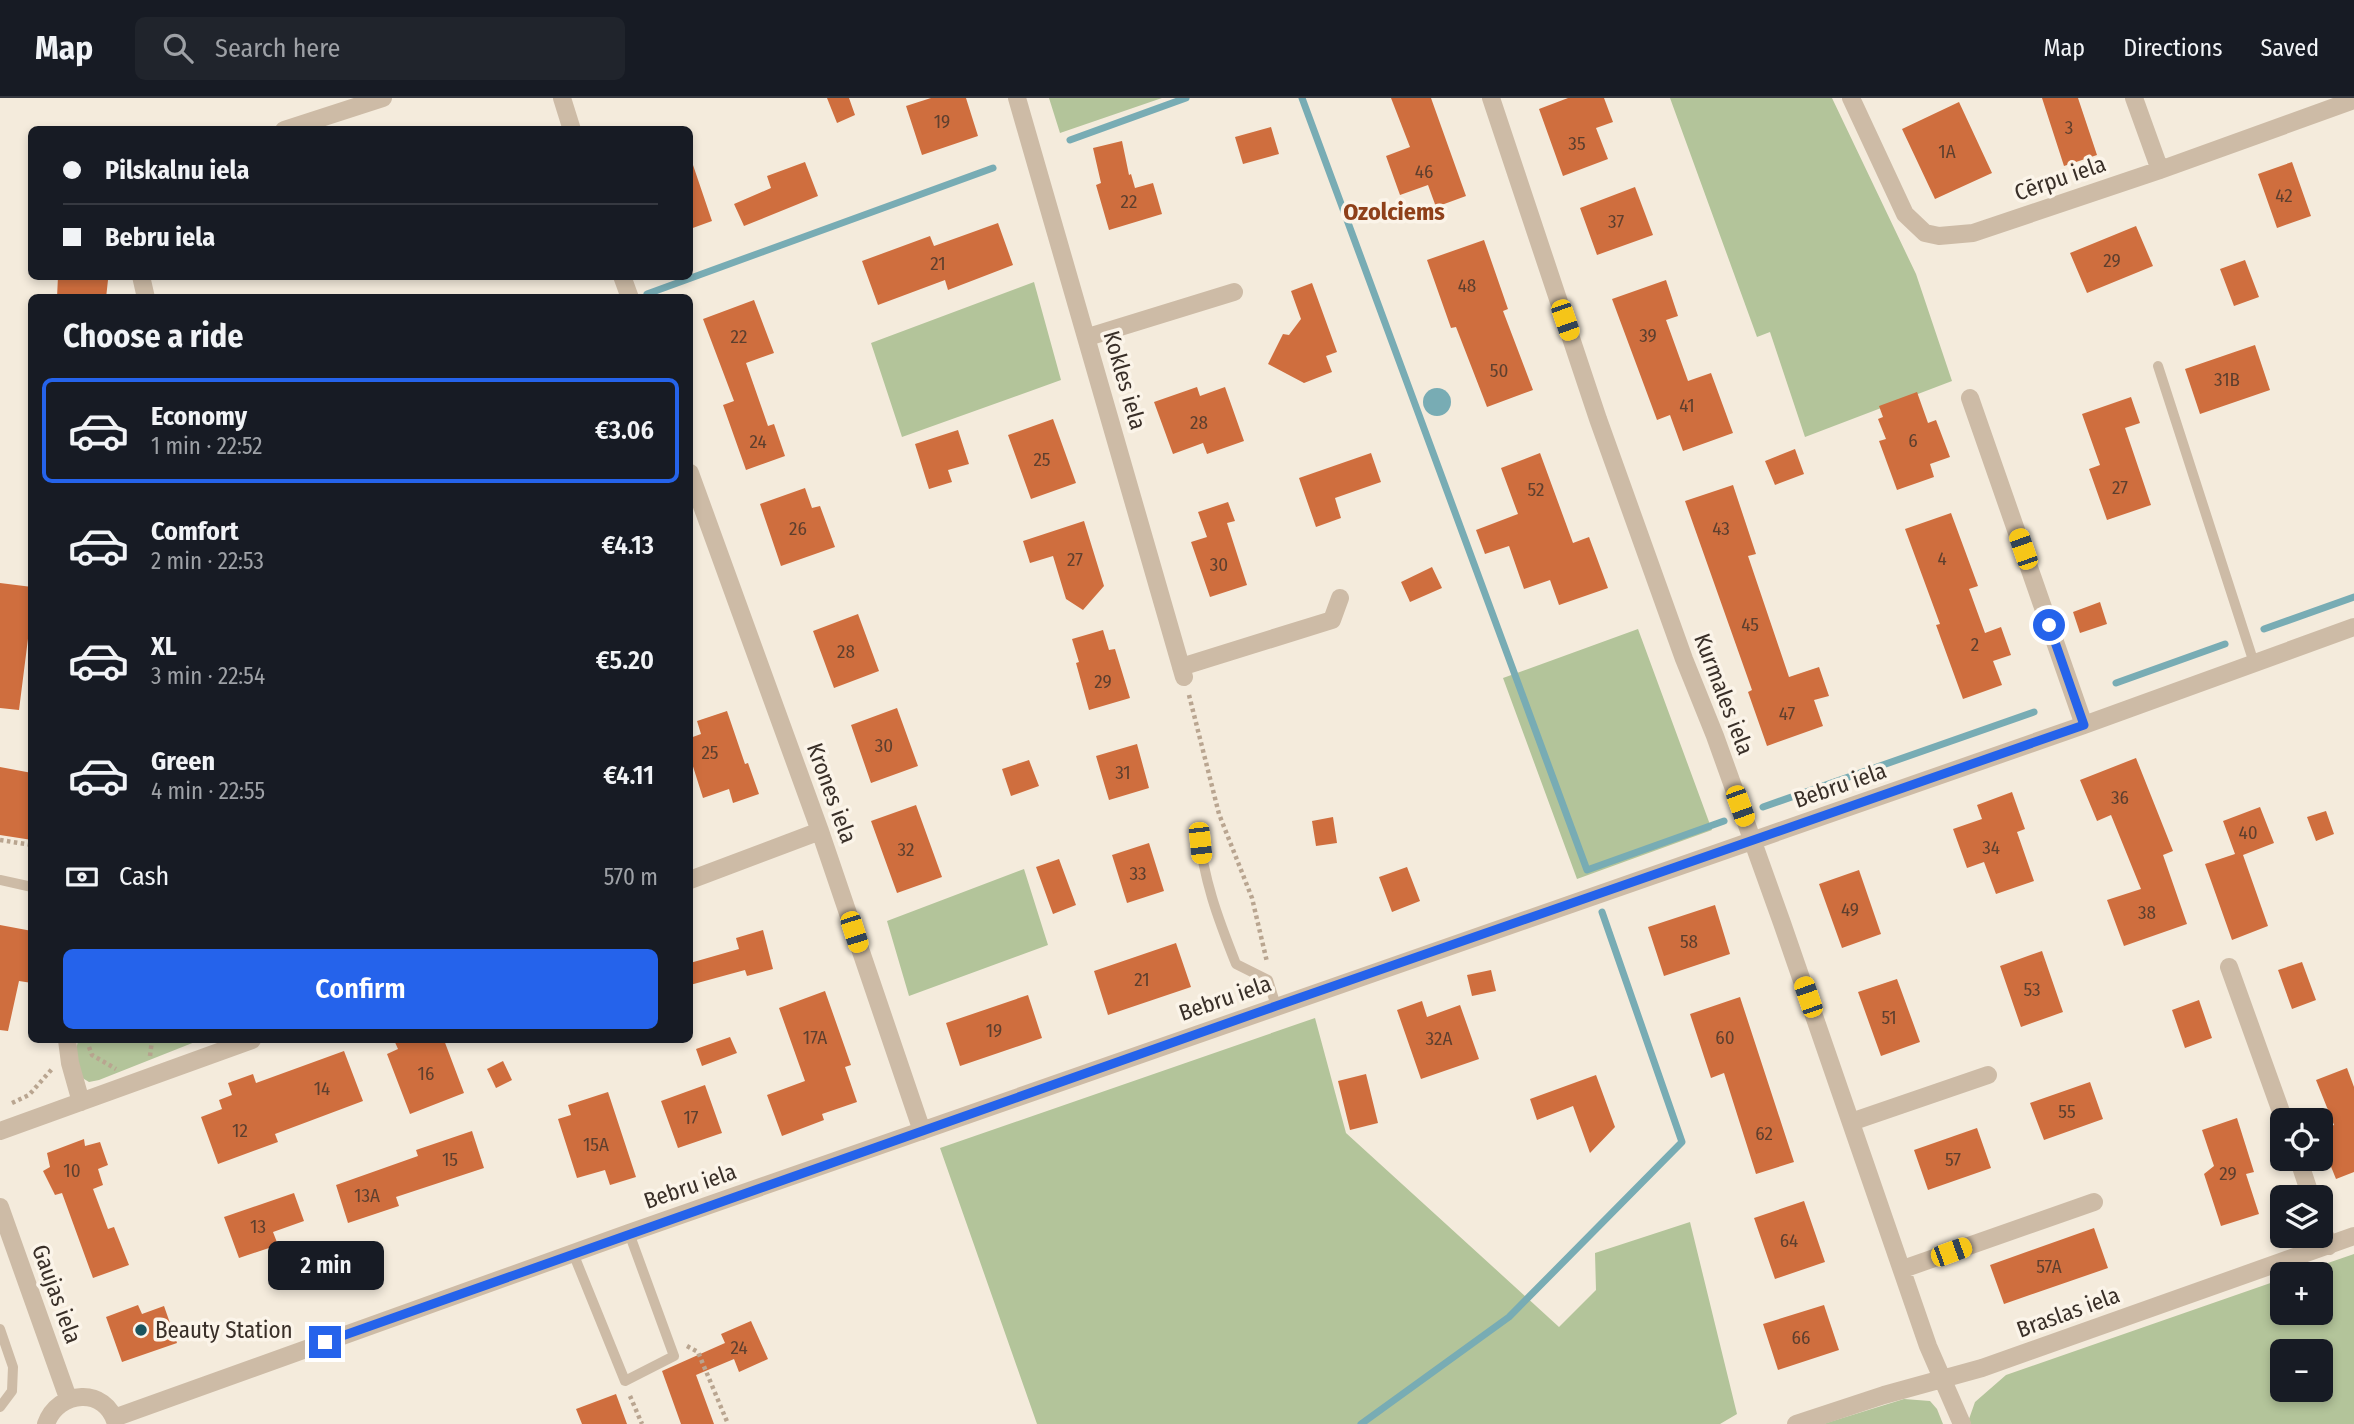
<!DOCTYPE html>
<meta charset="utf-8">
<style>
:root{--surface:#171b24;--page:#20242c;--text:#f1f3f6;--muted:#9ea1a6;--line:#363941;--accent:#2563eb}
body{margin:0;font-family:"Fira Sans Condensed",sans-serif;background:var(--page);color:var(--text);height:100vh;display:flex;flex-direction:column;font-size:26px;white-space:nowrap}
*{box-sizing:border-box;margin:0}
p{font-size:23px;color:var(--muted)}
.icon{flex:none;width:38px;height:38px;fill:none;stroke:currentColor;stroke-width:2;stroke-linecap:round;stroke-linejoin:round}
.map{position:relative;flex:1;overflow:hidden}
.drawer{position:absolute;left:28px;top:196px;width:665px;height:749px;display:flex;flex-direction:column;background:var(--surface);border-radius:10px;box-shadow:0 4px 10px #0003}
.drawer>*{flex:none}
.hud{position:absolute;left:28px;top:28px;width:665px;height:154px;border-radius:10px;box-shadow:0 4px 10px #0003;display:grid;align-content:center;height:154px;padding:0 35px;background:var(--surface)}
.buttons{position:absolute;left:2270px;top:1010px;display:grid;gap:14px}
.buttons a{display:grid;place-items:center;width:63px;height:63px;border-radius:10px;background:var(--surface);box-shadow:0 4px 10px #0003;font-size:35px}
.end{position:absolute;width:32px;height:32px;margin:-16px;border:9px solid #2563eb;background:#fff;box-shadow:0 0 0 4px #fff}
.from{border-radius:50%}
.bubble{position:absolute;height:49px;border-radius:10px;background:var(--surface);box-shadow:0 4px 10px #0003;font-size:23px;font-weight:600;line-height:49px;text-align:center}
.car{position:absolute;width:21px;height:42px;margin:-21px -10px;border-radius:9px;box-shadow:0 0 5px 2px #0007;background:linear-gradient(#f5c518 24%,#345 0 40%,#f5c518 0 76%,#345 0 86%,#f5c518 0)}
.hud b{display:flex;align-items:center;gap:24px;height:66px;font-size:26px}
.hud b+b{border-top:2px solid var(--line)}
.hud i{width:18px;height:18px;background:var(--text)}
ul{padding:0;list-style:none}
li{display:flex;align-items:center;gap:21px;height:105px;margin:0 14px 10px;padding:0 21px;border:4px solid transparent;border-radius:10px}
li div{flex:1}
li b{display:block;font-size:26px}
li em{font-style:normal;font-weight:600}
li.current{border-color:var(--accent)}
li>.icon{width:63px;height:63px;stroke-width:1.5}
h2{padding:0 35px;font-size:32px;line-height:84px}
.pay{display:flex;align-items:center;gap:18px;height:77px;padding:0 35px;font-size:26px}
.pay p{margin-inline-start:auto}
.button{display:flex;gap:14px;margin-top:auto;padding:14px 35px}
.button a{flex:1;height:80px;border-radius:10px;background:var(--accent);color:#fff;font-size:28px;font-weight:600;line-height:80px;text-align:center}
header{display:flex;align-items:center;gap:42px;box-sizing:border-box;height:98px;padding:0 35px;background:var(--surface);border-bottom:2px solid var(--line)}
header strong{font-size:33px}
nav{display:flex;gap:38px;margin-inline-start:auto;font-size:24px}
.search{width:490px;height:63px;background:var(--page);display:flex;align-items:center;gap:18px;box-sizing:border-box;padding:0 24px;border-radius:10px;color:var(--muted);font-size:26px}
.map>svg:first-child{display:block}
.green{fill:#b3c49a;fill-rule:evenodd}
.water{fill:#78acb4}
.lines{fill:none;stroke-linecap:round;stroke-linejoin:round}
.stream{stroke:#78acb4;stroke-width:7}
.building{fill:#cf6e3e}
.path{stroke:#b9a590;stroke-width:4.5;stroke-dasharray:3.5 3.5;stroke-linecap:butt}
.lane{stroke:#cdbba6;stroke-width:10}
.street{stroke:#cdbba6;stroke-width:18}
.route{stroke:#2563eb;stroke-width:9}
.poi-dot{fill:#1a545e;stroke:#fbf4e9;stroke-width:2.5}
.labels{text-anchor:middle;stroke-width:7;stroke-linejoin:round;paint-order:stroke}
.number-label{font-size:19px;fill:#5e3f2e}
.street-label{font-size:23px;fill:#392f28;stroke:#fbf4e9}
.poi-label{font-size:23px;fill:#392f28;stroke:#fbf4e9;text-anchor:start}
.neighbourhood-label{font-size:24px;font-weight:bold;fill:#8f401a;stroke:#fbf4e9}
</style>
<header>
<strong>Map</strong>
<div class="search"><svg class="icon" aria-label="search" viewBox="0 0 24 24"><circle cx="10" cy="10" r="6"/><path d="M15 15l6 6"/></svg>Search here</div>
<nav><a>Map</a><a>Directions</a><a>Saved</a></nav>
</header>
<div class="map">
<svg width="2354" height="1326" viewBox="0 0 2354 1326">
<rect width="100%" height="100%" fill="#f4ebdc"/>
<path class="green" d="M 1049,0 L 1162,0 L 1060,35 Z
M 1670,0 L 1832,0 L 1916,176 L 1952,283 L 1805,339 L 1770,234 L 1757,239 Z
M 1034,184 L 1061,282 L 902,339 L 871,245 Z
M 1638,531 L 1712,732 L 1577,781 L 1503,580 Z
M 1024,771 L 1048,847 L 909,898 L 887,823 Z
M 1315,920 L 1346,1035 L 1559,1229 L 1596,1192 L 1595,1155 L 1690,1124 L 1737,1316 L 1720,1326 L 1037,1326 L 940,1050 Z
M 78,942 L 200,942 L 99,982 L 89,984 L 76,976 L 74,964 Z
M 2354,1156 L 2354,1326 L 1971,1326 L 1969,1321 L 1975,1304 L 2006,1277 L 2282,1181 L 2282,1214 L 2320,1214 L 2320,1176 L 2296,1176 ZM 2282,1253 L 2320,1253 L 2320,1292 L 2282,1292 Z
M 1904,1301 L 1930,1303 L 1937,1311 L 1943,1326 L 1823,1326 Z"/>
<path class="water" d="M1423 304a14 14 0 1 1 28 0a14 14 0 1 1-28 0Z"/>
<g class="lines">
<path class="stream" d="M 1302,0 L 1587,772 L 1724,723
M 1070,42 L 1186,0
M 647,196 L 993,70
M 2264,531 L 2354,499
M 2116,585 L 2225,546
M 1763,709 L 2034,614
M 1361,1326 L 1509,1219 L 1682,1044 L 1602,814"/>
</g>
<path class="building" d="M 827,0 L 849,0 L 855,17 L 837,25 Z
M 931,0 L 966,0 L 978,38 L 922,57 L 906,8 Z
M 1391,0 L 1431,0 L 1466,98 L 1436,109 L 1428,87 L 1400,97 L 1386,58 L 1410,49 Z
M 1568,0 L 1604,0 L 1613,24 L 1596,30 L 1608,61 L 1563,78 L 1539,11 Z
M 2042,0 L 2078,0 L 2097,57 L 2064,68 Z
M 1959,4 L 1992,75 L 1935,101 L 1902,31 Z
M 1271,29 L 1279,56 L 1243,66 L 1235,39 Z
M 1122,43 L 1129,77 L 1131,76 L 1135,90 L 1153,85 L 1162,116 L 1109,132 L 1096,87 L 1101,85 L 1093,50 Z
M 805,64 L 818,98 L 744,128 L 734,106 L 771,90 L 767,78 Z
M 2292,64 L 2311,118 L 2277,130 L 2258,76 Z
M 690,67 L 693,67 L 712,123 L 690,131 Z
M 1635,89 L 1653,137 L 1597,157 L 1580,110 Z
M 998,125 L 1013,167 L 948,192 L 945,182 L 878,207 L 862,163 L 930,138 L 934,148 Z
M 2136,128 L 2153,168 L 2087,195 L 2070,155 Z
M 1484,142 L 1508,211 L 1503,213 L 1533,292 L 1487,309 L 1456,229 L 1451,230 L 1427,162 Z
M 2245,162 L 2259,199 L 2234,208 L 2220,171 Z
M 58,178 L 108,182 L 106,200 L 57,200 Z
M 1666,182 L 1678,218 L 1666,222 L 1688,283 L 1711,275 L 1733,335 L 1683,353 L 1670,317 L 1657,322 L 1612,201 Z
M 1312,185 L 1337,254 L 1326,258 L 1332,274 L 1304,285 L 1268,266 L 1283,236 L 1289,237 L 1301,221 L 1291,193 Z
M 754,202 L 774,255 L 746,265 L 768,328 L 774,326 L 785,358 L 746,372 L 723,307 L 734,303 L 703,221 Z
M 2255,247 L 2270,292 L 2200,316 L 2185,271 Z
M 1197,289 L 1200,298 L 1225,289 L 1244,343 L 1207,356 L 1203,345 L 1173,356 L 1154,304 Z
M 1917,294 L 1928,325 L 1936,322 L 1950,359 L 1930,366 L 1934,379 L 1897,392 L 1879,343 L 1886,341 L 1878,321 L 1883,319 L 1879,308 Z
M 2131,299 L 2140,325 L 2125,330 L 2151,407 L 2107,422 L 2089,371 L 2100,367 L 2082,316 Z
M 1053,321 L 1076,385 L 1031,401 L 1008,337 Z
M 958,332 L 969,366 L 948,372 L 952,384 L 929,391 L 915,346 Z
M 1795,351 L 1804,376 L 1775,387 L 1765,363 Z
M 1371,355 L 1381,384 L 1335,400 L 1341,420 L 1316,429 L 1299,380 Z
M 1540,355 L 1573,445 L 1589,439 L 1608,490 L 1559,507 L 1550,482 L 1524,491 L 1509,448 L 1485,456 L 1476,432 L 1518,416 L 1501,370 Z
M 1733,387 L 1756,456 L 1748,458 L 1789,579 L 1819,569 L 1829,598 L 1814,602 L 1823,628 L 1767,648 L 1748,594 L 1752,592 L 1685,403 Z
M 805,390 L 812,410 L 820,408 L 835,449 L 781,468 L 760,406 Z
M 1228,404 L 1235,423 L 1227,425 L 1247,487 L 1210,499 L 1191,444 L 1207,439 L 1198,414 Z
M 1951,415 L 1978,488 L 1969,491 L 1985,535 L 2001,529 L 2011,557 L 1993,563 L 2002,587 L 1963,601 L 1936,527 L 1940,526 L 1905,431 Z
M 1084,423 L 1104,488 L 1083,512 L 1066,501 L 1053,458 L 1030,465 L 1023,443 Z
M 1432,469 L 1442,490 L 1410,504 L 1401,484 Z
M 0,485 L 32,489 L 32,525 L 30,525 L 19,612 L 0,610 Z
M 2100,504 L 2107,526 L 2080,535 L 2073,514 Z
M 858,516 L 879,573 L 834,590 L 813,533 Z
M 1103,532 L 1109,552 L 1115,551 L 1130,600 L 1089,612 L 1076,565 L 1079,564 L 1072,541 Z
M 897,610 L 918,668 L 871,685 L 851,627 Z
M 727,613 L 745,666 L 748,665 L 759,696 L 733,705 L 729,691 L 703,700 L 690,659 L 690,640 L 701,636 L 697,623 Z
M 1137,646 L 1149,690 L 1109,702 L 1096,658 Z
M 2136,660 L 2173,753 L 2163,757 L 2187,826 L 2124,848 L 2107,802 L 2141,791 L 2111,717 L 2097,723 L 2080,682 Z
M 1029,662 L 1039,688 L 1011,698 L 1002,671 Z
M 0,669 L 32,675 L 32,742 L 0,737 Z
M 2012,694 L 2025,731 L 2017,734 L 2034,783 L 1996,796 L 1984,764 L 1967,770 L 1953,731 L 1982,721 L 1977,707 Z
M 916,707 L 942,779 L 897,795 L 871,723 Z
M 2260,709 L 2274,745 L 2243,757 L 2268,828 L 2232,842 L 2205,766 L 2235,756 L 2223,723 Z
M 2326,713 L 2334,736 L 2316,743 L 2307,719 Z
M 1333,719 L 1337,745 L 1316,748 L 1312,723 Z
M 1149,745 L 1164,793 L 1127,805 L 1112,757 Z
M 1059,761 L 1076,807 L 1053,816 L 1036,769 Z
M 1407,769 L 1420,803 L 1392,814 L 1379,779 Z
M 1859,772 L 1881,836 L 1842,850 L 1819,786 Z
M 1715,807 L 1730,856 L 1664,878 L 1648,829 Z
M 0,827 L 32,833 L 32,885 L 19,883 L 8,933 L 0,932 Z
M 763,832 L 773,871 L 747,878 L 745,872 L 690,887 L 690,865 L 739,851 L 736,840 Z
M 1176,845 L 1191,889 L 1108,917 L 1094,873 Z
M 2042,853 L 2063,914 L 2021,929 L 2000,868 Z
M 2302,864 L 2316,902 L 2292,911 L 2278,872 Z
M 1491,872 L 1496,893 L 1472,898 L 1467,877 Z
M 1897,881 L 1920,944 L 1881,958 L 1858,894 Z
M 825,893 L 851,967 L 845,969 L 857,1004 L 822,1016 L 824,1022 L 782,1038 L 767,997 L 805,983 L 779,910 Z
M 1028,897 L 1042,940 L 960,968 L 946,925 Z
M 1740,899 L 1794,1064 L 1756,1076 L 1724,975 L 1711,980 L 1690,916 Z
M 2199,902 L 2212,940 L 2185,950 L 2172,912 Z
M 1422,903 L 1427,919 L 1460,907 L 1479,961 L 1421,981 L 1397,912 Z
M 730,939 L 737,955 L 702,968 L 696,951 Z
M 394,942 L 444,942 L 464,995 L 410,1016 L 387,956 L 398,951 Z
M 344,953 L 363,1003 L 275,1036 L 278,1044 L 218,1066 L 201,1019 L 222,1011 L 219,1002 L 232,997 L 228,985 L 253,976 L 256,985 Z
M 503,963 L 512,982 L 496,990 L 487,971 Z
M 2347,970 L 2354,989 L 2354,1074 L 2336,1081 L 2320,1041 L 2320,1032 L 2334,1027 L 2316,982 Z
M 1366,976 L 1378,1025 L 1350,1032 L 1338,983 Z
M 1596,977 L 1615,1029 L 1590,1055 L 1573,1008 L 1537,1022 L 1530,1001 Z
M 2090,984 L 2103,1021 L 2044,1042 L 2030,1005 Z
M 705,987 L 722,1035 L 678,1050 L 661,1003 Z
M 608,994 L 636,1079 L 610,1087 L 605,1072 L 577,1080 L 558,1021 L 571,1017 L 568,1007 Z
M 2237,1020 L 2254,1074 L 2246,1076 L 2259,1116 L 2221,1128 L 2204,1076 L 2214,1068 L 2202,1032 Z
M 1977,1030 L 1991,1070 L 1928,1092 L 1914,1052 Z
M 472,1033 L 484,1070 L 396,1099 L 399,1108 L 348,1125 L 336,1087 L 418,1058 L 416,1052 Z
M 84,1041 L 85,1048 L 100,1044 L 108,1067 L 98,1071 L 103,1087 L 93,1091 L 108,1131 L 114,1129 L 129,1167 L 93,1180 L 62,1095 L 55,1097 L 43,1073 L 50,1069 L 47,1055 Z
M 294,1095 L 304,1123 L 273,1134 L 278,1147 L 239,1160 L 224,1119 Z
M 1804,1103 L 1825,1164 L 1775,1181 L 1754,1120 Z
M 2094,1130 L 2108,1170 L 2004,1206 L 1990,1167 Z
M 138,1207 L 142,1216 L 164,1208 L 177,1245 L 122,1264 L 106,1219 Z
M 1824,1207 L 1839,1252 L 1778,1272 L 1763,1226 Z
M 751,1223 L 768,1261 L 739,1274 L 734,1261 L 696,1277 L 714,1326 L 681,1326 L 662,1273 L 725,1245 L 721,1236 Z
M 616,1296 L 627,1326 L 582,1326 L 576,1311 Z"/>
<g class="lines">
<path class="path" d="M 1189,597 L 1219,716 L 1252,800 L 1267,864
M 0,742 L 32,747
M 89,949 L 92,957 L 116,971
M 150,958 L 152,942
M 12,1005 L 29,997 L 52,971
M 687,1248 L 698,1254 L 728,1326
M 630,1298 L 642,1326"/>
<path class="lane" d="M 2158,268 L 2254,565
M 1198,731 C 1204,783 1217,818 1236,866 L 1268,882 L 1276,908
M 0,782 L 32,789
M 573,1155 L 625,1283 L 674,1258 L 629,1135
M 0,1231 L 13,1269 L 12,1293 L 0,1309"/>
<path class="street" d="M 562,0 L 572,32
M 1017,0 L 1184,579
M 1491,0 L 1598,321 L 1684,561 L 1715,638 L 1782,825 L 1928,1248 L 1962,1326
M 1851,0 L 1905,116 L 1925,135 L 1939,138 L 1973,135 L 2160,72 L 2354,2
M 2134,0 L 2160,72
M 284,32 L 383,0
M 141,178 L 146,200
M 622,178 L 630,200
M 1088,239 L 1234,194
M 1970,300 L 2084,627
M 690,375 L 820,733 L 922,1033
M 1181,569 L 1332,522 L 1340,500
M 690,782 L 820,733
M 2229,869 L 2284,1022
M 67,942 L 70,965 L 81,1004
M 1851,1024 L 1988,977
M 0,1033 L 252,942
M 2298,1060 L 2311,1099
M 0,1109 L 68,1300
M 2320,1125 L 2329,1148
M 1903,1171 L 2094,1104
M 114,1320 L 629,1135 L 2084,627 L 2354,529
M 46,1326 C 58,1292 106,1288 116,1326
M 1796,1326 L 1884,1297 L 1982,1270 L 2354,1138"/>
</g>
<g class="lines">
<path class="route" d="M 325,1244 L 1276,908 L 2084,627 L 2049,527"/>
</g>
<circle class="poi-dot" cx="141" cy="1232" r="7"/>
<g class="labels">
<g class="number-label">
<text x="942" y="30">19</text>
<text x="2069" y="36">3</text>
<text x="1577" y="52">35</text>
<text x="1947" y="60">1A</text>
<text x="1424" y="80">46</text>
<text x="2284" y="104">42</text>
<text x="1129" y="110">22</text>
<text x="1616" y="130">37</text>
<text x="2112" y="169">29</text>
<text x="938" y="172">21</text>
<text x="1467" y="194">48</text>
<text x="1648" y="244">39</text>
<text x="739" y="245">22</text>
<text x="1499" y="279">50</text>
<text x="2227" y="288">31B</text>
<text x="1687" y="314">41</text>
<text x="1199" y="331">28</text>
<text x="1913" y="349">6</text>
<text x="758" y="350">24</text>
<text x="1042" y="368">25</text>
<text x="2120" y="396">27</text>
<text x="1536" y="398">52</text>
<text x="798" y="437">26</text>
<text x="1721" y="437">43</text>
<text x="1942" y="467">4</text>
<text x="1075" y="468">27</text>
<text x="1219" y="473">30</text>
<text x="1750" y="533">45</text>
<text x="1975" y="553">2</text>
<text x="846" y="560">28</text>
<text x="1103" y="590">29</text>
<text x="1787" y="622">47</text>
<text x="884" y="654">30</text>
<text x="710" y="661">25</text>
<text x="1123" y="681">31</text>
<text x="2120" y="706">36</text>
<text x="2248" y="741">40</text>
<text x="1991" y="756">34</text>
<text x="906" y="758">32</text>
<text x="1138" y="782">33</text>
<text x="1850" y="818">49</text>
<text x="2147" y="821">38</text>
<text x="1689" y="850">58</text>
<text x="1142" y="888">21</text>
<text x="2032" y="898">53</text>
<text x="1889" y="926">51</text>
<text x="994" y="939">19</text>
<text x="815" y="946">17A</text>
<text x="1725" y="946">60</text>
<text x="1439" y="947">32A</text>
<text x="426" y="982">16</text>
<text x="322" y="997">14</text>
<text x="2067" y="1020">55</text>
<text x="691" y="1026">17</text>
<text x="240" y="1039">12</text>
<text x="1764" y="1042">62</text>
<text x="596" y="1053">15A</text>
<text x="450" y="1068">15</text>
<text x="1953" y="1068">57</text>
<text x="72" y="1079">10</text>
<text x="2228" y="1082">29</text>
<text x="367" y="1104">13A</text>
<text x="258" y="1135">13</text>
<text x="1789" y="1149">64</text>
<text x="2049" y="1175">57A</text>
<text x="1801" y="1246">66</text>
<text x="739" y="1256">24</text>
</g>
<g class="street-label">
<text transform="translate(2060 80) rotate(-19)" y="8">Cērpu iela</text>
<text transform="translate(1125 282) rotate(74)" y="8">Kokles iela</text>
<text transform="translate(1724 596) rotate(69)" y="8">Kurmales iela</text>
<text transform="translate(1840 687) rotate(-19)" y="8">Bebru iela</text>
<text transform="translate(832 695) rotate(70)" y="8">Krones iela</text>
<text transform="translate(1225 900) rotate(-19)" y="8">Bebru iela</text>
<text transform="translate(690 1088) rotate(-19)" y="8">Bebru iela</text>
<text transform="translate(57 1196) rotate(70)" y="8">Gaujas iela</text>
<text transform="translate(2068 1214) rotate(-20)" y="8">Braslas iela</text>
</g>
<g class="poi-label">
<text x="155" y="1240">Beauty Station</text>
</g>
<g class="neighbourhood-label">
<text x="1394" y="122">Ozolciems</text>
</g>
</g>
</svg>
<div class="buttons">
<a><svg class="icon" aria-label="locate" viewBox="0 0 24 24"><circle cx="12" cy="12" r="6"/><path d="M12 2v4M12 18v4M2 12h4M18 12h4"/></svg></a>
<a><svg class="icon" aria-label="layers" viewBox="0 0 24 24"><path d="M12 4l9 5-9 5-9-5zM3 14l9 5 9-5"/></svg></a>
<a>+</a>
<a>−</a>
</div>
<i class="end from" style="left:2049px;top:527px"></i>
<i class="end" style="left:325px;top:1244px"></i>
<div class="bubble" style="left:268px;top:1143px;width:116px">2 min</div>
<i class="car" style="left:1565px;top:222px;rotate:161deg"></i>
<i class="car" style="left:2023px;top:451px;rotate:341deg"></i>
<i class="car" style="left:1740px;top:708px;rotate:160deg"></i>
<i class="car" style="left:1200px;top:745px;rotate:174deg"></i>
<i class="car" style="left:854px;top:834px;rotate:162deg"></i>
<i class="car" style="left:1808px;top:899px;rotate:341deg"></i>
<i class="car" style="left:1951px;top:1154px;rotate:70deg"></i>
<div class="hud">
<b><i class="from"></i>Pilskalnu iela</b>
<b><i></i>Bebru iela</b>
</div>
<section class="drawer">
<h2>Choose a ride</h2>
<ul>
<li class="current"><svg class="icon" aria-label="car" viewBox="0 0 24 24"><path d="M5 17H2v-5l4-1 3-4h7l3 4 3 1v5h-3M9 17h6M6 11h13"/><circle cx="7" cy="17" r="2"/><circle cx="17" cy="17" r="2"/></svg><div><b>Economy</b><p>1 min · 22:52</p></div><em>€3.06</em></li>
<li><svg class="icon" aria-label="car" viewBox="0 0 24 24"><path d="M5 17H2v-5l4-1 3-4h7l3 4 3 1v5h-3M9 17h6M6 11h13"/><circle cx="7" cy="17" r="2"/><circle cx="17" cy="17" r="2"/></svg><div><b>Comfort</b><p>2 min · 22:53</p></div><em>€4.13</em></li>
<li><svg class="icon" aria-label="car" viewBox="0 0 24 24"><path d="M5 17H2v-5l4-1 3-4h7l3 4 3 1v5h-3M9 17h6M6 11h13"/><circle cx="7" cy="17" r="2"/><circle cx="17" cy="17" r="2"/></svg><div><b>XL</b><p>3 min · 22:54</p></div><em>€5.20</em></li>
<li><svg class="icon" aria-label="car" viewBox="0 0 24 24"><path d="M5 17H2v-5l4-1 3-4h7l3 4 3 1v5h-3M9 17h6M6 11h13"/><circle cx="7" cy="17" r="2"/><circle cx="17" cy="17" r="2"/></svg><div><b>Green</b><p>4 min · 22:55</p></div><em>€4.11</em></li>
</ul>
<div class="pay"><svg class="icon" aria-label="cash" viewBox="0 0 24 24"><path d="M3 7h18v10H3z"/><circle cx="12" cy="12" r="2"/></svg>Cash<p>570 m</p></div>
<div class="button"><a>Confirm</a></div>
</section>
</div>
